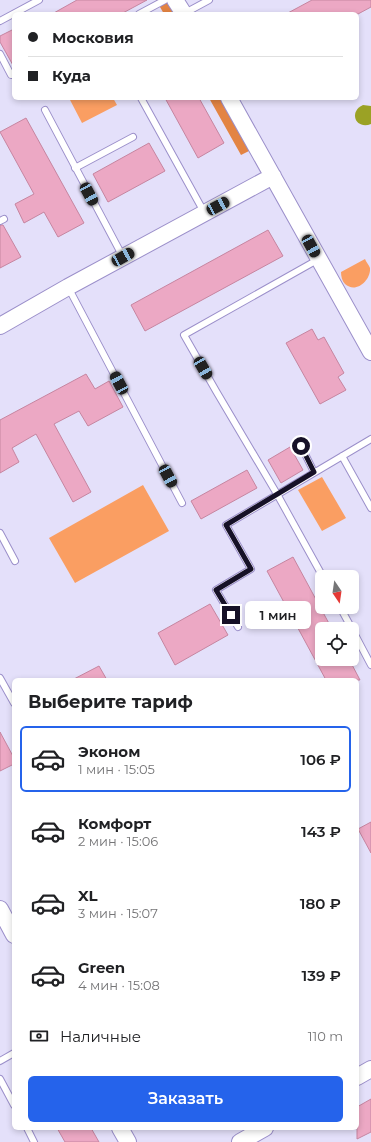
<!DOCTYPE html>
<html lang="ru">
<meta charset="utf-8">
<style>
:root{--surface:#fff;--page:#f2f2f2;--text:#202124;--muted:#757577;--line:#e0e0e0;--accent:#2563eb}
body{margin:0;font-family:Montserrat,sans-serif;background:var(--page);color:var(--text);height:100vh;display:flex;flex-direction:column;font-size:15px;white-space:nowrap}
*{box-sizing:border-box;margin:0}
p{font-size:13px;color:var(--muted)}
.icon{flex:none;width:22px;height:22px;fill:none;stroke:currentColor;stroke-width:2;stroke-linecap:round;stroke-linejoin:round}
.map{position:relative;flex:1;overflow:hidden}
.side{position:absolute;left:12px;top:678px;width:347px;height:452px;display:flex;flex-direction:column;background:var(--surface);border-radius:6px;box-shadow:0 2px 6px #0003}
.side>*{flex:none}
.guide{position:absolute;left:12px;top:12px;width:347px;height:88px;border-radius:6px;box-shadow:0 2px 6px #0003;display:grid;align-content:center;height:88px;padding:0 16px;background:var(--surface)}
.needle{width:26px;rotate:167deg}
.controls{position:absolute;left:315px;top:570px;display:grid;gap:8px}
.controls a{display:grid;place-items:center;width:44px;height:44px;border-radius:6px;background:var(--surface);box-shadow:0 2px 6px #0003;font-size:20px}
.end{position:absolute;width:18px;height:18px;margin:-9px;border:5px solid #161127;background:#fff;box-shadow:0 0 0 2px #fff}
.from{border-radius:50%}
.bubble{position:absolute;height:28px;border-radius:6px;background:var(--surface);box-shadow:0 2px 6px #0003;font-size:13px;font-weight:600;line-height:28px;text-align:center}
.car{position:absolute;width:12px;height:24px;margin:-12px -6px;border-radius:5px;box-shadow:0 0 3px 1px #0007;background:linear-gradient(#222 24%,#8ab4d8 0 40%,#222 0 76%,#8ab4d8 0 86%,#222 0)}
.guide b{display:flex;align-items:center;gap:14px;height:38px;font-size:15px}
.guide b+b{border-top:1px solid var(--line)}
.guide i{width:10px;height:10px;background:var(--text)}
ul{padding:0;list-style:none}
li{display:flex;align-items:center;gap:12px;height:66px;margin:0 8px 6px;padding:0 8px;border:2px solid transparent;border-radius:6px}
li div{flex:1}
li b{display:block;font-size:15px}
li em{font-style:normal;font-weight:600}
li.on{border-color:var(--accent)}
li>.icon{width:36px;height:36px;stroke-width:1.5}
h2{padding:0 16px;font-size:18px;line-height:48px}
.pay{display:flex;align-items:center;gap:10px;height:44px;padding:0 16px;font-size:15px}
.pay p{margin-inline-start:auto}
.primary-button{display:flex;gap:8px;margin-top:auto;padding:8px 16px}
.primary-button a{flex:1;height:46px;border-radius:6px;background:var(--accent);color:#fff;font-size:16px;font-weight:600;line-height:46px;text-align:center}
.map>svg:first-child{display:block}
.green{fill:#fa9e62}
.forest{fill:#e38443}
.water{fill:#9ba225}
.building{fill:#eca8c4;stroke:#c685a0}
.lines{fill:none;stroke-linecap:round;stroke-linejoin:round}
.lane-casing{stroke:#9b8fca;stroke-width:8}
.secondary-casing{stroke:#9b8fca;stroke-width:18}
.lane{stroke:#fff;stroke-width:6}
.secondary{stroke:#fff;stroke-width:16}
.route{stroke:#161127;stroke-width:5}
</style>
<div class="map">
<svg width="371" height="1142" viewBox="0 0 371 1142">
<rect width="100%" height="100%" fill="#e4e0fa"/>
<path class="green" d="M 69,98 L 113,98 L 117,105 L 82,123 Z
M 365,259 C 366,262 369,265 370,268 C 371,280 356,294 345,284 C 342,281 341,276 341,272 Z
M 322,477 L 346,518 L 322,531 L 298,490 Z
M 143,485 L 169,531 L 75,583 L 49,538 Z"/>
<path class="forest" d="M 156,0 L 168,0 L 176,14 L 164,14 Z
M 209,98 L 222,98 L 251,150 L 241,155 Z"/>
<path class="water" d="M 363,105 L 371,106 L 371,124 C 356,130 348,112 363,105 Z"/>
<path class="building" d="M 77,0 L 147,0 L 121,14 L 52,14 Z
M 312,0 L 371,0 L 371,7 L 358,14 L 286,14 Z
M 14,29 L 14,67 L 0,42 L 0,36 Z
M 165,98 L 199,98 L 224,143 L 198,158 Z
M 26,118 L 84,223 L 58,237 L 44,212 L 24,223 L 15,204 L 34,194 L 0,132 Z
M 149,143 L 165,171 L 108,202 L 93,174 Z
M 0,225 L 3,225 L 21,257 L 0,268 Z
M 268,230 L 283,256 L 145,331 L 131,305 Z
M 312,329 L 318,340 L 324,337 L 344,373 L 338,377 L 346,390 L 320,404 L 286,343 Z
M 86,374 L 95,389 L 109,381 L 123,407 L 88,426 L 79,411 L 54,424 L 91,492 L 73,502 L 36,434 L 12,448 L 19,462 L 0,473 L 0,420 Z
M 290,447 L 303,470 L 281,483 L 268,460 Z
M 247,470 L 257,488 L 201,519 L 191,501 Z
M 293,557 L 332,629 L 322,629 L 322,659 L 349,659 L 360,680 L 326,680 L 267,571 Z
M 210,604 L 228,635 L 175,665 L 158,633 Z
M 99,666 L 107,680 L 72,680 Z
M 0,732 L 14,758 L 14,764 L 0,771 Z
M 371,822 L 371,853 L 358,829 Z
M 371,1099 L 371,1132 L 357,1139 L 357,1107 Z
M 57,1128 L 91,1128 L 99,1142 L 65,1142 Z"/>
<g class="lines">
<defs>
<path id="lane" d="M 185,13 L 209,0
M 139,14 L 165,0
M 0,21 L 39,0
M 0,54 L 11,75 L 14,75
M 141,98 L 204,212
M 45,110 L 123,257
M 75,168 L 133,137
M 0,221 L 4,219
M 319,259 L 184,335 L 216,391 L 277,494 L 323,577
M 68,287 L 182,503
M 301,446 L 314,472
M 342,456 L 371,508
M 0,533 L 15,561
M 340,607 L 352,629
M 238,627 L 216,590 L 251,569 L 226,525 L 371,439
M 352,629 L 371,665
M 0,678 L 14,703
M 0,1061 L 14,1053
M 0,1079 L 14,1105
M 27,1128 L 34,1142"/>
<path id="secondary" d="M 175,0 L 184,14
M 229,98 L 371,352
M 0,326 L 68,287 L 273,176
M 0,909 L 14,935
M 357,1077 L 371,1069
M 120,1128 L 128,1142
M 240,1142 L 265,1128"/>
</defs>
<use href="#lane" class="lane-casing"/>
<use href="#secondary" class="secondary-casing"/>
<use href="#lane" class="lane"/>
<use href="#secondary" class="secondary"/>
</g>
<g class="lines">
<path class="route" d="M 231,615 L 216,590 L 251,569 L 226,525 L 314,472 L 301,446"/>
</g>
</svg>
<div class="controls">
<a><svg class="needle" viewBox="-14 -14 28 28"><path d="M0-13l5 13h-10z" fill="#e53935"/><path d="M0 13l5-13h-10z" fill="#757577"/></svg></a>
<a><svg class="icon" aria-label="locate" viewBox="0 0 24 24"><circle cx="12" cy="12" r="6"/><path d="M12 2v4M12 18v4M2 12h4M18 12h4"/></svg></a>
</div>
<i class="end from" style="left:301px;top:446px"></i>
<i class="end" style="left:231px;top:615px"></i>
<div class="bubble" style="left:245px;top:601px;width:66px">1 мин</div>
<i class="car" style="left:89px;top:194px;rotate:152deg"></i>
<i class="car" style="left:218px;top:206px;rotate:62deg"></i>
<i class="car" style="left:311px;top:246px;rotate:151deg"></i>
<i class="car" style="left:123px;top:257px;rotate:61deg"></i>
<i class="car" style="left:203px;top:368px;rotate:150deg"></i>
<i class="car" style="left:119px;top:383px;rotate:332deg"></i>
<i class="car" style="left:168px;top:476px;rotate:152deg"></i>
<div class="guide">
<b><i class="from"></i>Московия</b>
<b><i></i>Куда</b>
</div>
<section class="side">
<h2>Выберите тариф</h2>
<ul>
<li class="on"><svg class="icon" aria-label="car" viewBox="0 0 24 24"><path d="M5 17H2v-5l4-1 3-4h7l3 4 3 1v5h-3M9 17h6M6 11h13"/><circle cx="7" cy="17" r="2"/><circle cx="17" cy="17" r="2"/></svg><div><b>Эконом</b><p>1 мин · 15:05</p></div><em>106 ₽</em></li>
<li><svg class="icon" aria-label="car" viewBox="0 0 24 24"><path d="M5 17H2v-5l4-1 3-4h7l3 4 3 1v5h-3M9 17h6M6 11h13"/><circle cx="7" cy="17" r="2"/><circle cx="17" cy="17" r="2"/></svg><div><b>Комфорт</b><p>2 мин · 15:06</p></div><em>143 ₽</em></li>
<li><svg class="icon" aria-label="car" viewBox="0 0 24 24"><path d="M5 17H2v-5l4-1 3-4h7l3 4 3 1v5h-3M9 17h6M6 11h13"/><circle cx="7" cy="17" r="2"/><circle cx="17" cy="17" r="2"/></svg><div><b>XL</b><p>3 мин · 15:07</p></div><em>180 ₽</em></li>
<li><svg class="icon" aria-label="car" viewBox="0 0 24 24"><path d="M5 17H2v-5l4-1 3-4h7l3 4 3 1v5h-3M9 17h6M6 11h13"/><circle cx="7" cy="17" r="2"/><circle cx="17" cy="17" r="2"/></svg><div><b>Green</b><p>4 мин · 15:08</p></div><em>139 ₽</em></li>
</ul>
<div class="pay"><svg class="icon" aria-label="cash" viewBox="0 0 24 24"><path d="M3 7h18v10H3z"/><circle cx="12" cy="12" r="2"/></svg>Наличные<p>110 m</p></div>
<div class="primary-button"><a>Заказать</a></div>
</section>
</div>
